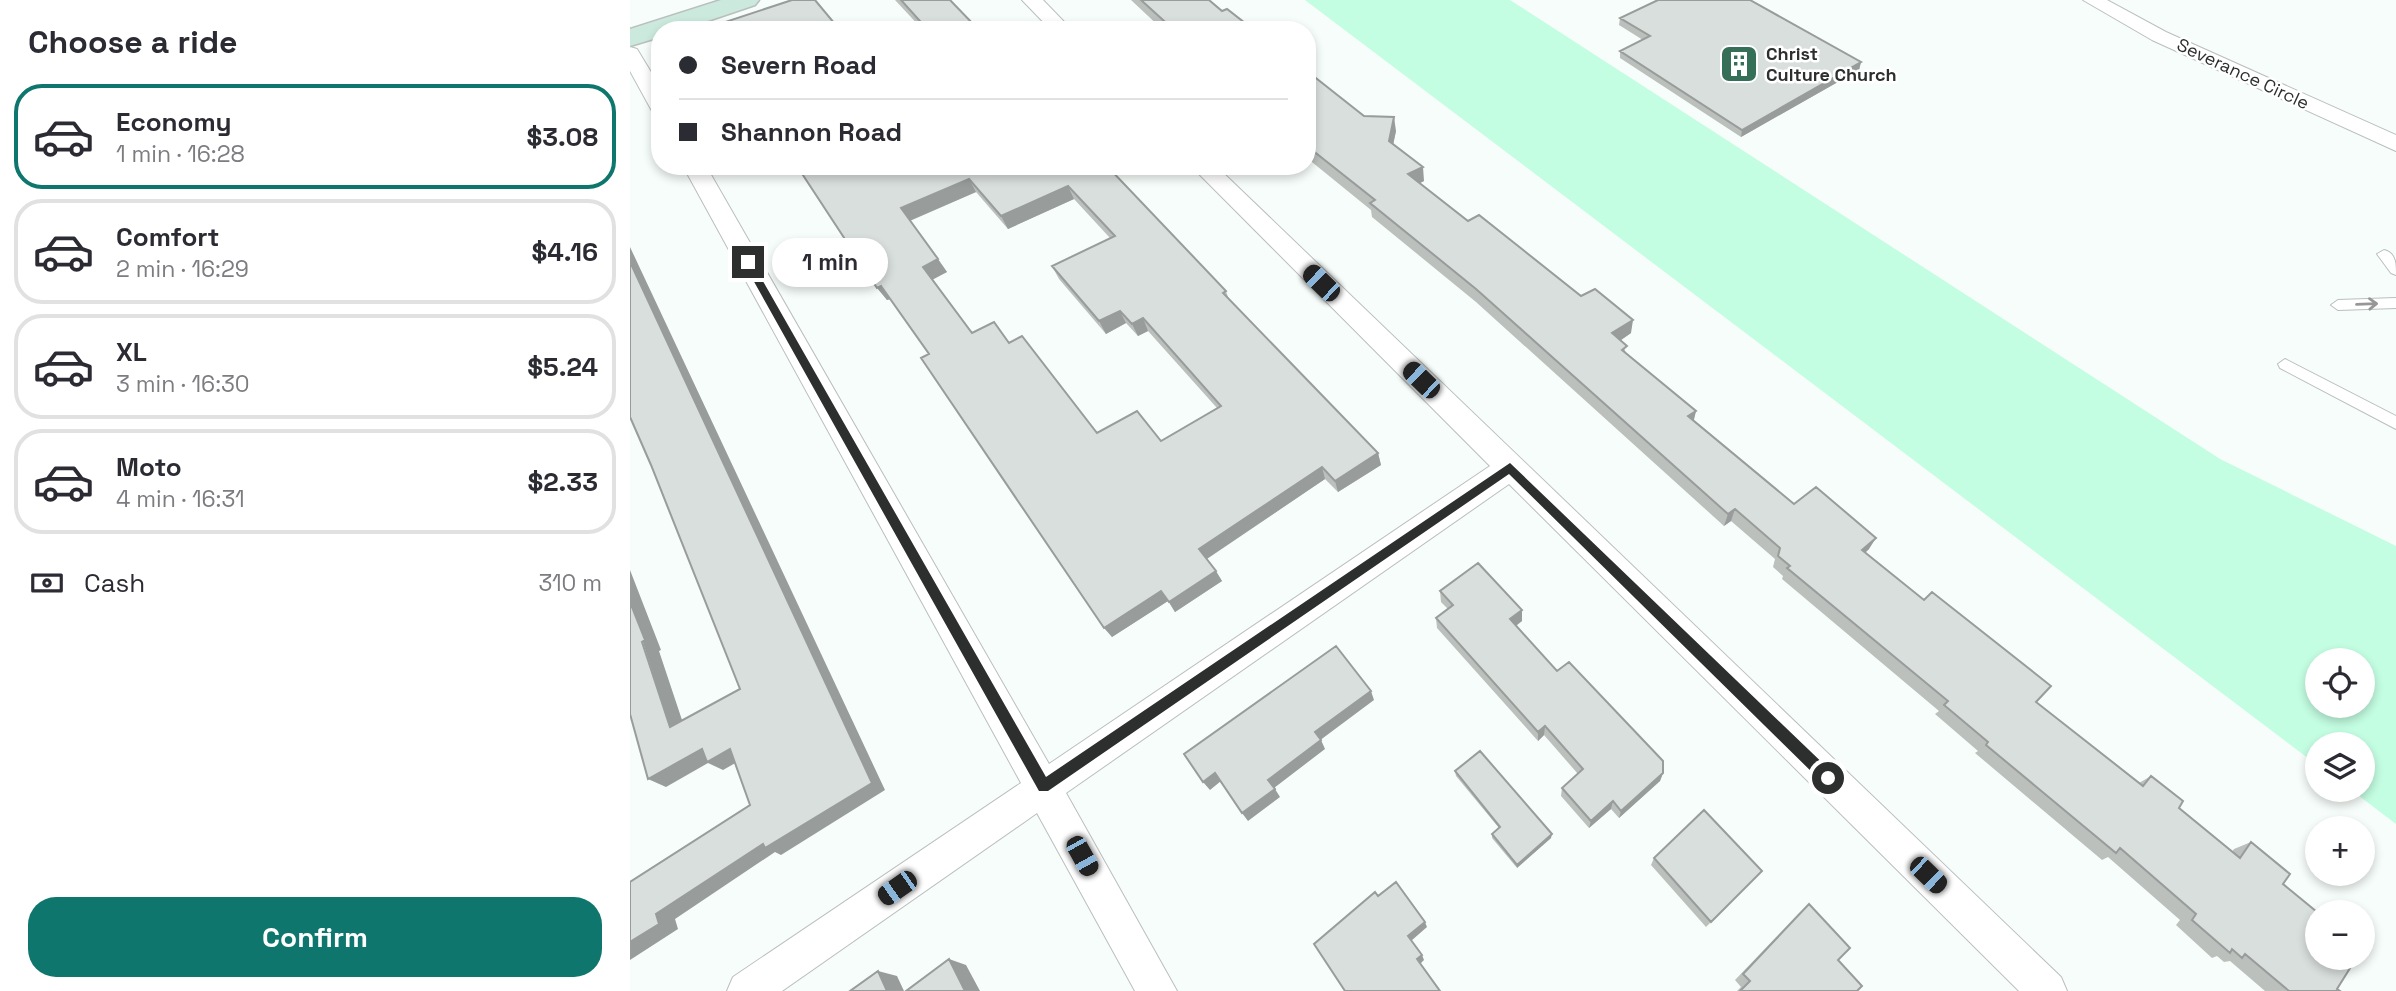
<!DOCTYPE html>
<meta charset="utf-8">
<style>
:root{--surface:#fff;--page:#f2f2f3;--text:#2b2b33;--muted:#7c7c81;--line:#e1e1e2;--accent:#0f766e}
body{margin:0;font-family:"Space Grotesk",sans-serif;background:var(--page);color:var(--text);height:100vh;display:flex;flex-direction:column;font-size:26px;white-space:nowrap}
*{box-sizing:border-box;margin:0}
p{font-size:23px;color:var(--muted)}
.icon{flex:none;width:38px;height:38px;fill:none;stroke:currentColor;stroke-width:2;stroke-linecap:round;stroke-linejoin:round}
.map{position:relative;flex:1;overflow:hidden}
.details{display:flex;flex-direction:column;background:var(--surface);width:630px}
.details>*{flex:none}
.guide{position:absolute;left:21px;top:21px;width:665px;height:154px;border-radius:28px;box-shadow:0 4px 10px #0003;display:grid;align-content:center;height:154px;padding:0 28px;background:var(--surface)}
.fabs{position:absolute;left:1675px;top:648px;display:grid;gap:14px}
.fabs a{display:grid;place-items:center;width:70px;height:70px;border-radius:50%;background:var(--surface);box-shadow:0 4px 10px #0003;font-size:35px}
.end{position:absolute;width:32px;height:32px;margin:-16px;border:9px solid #2d2f2e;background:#fff;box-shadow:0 0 0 4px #fff}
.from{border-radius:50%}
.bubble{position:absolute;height:49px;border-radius:24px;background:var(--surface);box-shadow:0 4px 10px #0003;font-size:23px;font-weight:800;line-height:49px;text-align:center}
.car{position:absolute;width:21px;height:42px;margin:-21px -10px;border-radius:9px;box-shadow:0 0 5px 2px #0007;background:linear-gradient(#222 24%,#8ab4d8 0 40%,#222 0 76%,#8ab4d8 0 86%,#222 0)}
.guide b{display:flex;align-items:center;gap:24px;height:66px;font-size:26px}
.guide b+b{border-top:2px solid var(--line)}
.guide i{width:18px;height:18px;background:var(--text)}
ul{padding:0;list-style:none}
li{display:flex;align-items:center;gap:21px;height:105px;margin:0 14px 10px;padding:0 14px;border:4px solid var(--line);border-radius:28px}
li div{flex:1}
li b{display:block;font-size:26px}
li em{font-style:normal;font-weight:800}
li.active{border-color:var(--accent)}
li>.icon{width:63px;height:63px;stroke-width:1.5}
h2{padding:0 28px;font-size:32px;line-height:84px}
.pay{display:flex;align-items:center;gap:18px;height:77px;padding:0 28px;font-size:26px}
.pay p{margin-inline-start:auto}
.cta{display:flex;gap:14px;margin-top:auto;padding:14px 28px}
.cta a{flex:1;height:80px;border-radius:28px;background:var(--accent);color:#fff;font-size:28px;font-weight:800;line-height:80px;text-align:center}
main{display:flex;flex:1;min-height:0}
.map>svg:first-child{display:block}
.green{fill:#c3fde2;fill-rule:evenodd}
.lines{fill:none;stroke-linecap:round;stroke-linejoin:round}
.service-casing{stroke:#babfbd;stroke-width:2}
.minor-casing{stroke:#babfbd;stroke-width:2}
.secondary-casing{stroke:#babfbd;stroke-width:3}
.service{fill:#fff;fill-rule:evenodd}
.minor{fill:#fff;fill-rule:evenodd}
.secondary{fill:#cbe9dd;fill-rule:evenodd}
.wall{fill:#bbc0bd;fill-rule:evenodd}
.shaded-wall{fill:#989c9a}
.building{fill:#d9dfdc;stroke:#989c9a;stroke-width:2;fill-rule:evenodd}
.oneway{stroke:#969796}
.route{fill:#2d2f2e}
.labels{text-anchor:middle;stroke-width:5;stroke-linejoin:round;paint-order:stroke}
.far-poi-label{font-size:18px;font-weight:bold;fill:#2d2f2e;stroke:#fff;text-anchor:start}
.far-street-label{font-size:18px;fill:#2d2f2e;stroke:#fff}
</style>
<main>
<section class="details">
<h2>Choose a ride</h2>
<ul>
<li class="active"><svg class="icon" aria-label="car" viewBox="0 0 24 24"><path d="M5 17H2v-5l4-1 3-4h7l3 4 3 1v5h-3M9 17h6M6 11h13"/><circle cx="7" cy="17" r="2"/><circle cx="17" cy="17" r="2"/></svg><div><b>Economy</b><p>1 min · 16:28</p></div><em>$3.08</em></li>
<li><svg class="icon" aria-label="car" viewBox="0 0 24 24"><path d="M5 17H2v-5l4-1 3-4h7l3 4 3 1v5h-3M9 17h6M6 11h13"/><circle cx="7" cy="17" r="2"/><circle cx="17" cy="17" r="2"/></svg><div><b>Comfort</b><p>2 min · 16:29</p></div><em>$4.16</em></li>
<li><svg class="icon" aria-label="car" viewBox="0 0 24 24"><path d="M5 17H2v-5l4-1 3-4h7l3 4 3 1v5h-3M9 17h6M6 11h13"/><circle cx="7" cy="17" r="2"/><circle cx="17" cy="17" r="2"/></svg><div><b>XL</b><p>3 min · 16:30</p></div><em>$5.24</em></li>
<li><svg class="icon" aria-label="car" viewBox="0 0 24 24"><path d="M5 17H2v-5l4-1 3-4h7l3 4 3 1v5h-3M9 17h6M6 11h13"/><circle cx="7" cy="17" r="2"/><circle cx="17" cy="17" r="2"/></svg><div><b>Moto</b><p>4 min · 16:31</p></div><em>$2.33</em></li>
</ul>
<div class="pay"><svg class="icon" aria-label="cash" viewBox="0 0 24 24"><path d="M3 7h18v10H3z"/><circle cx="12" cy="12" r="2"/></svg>Cash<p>310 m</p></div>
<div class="cta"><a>Confirm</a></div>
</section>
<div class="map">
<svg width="1766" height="991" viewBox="0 0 1766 991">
<rect width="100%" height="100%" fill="#f7fdfa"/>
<path class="green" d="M 675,0 L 880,0 L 1590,459 L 1766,546 L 1766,824 L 1720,789 L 1732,789 L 1732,744 L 1687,744 L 1687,765 ZM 1687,660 L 1732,660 L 1732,705 L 1687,705 Z"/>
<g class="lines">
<defs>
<path id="service" d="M 1754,250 C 1766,253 1766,264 1766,275 L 1761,273 L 1747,254 Z
M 1766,298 L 1766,308 L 1708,310 L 1701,305 L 1708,300 Z
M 1655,359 L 1766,416 L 1766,429 L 1650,368 L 1648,364 Z"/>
<path id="minor" d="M 392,0 L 413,0 L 442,30 L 421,30 Z
M 1453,0 L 1477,0 L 1536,32 L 1766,135 L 1766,151 L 1522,40 Z
M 0,47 L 7,49 L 30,87 L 30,112 L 22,111 L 0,71 Z
M 53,166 L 76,166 L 419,764 L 860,466 L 561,166 L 586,166 L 1431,977 L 1437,991 L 1389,991 L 879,484 L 436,793 L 547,991 L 505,991 L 407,813 L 152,991 L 97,991 L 103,977 L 391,783 Z"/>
<path id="secondary" d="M 91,0 L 129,0 L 125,5 L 51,30 L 30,30 L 30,37 L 0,46 L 0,29 Z"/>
</defs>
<use href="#service" class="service-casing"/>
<use href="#minor" class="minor-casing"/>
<use href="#secondary" class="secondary-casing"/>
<use href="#service" class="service"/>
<use href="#minor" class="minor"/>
<use href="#secondary" class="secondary"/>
</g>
<path class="wall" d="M 265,0 L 320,0 L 348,30 L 293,30 Z
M 501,0 L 579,0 L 592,11 L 624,30 L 533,30 Z
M 990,18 L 1231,62 L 1229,70 L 1111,137 L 990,58 L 990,51 L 1013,40 L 989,25 Z
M 677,71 L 734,116 L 766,131 L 763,144 L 794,181 L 790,183 L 838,221 L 951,296 L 1001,333 L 991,340 L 996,353 L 1066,411 L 1063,421 L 1164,504 L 1239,549 L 1235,553 L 1406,702 L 1509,783 L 1521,776 L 1549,808 L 1602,852 L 1604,849 L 1621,842 L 1653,884 L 1707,989 L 1710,991 L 1635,991 L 1600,961 L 1594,962 L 1587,956 L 1582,958 L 1546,925 L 1550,920 L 1478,857 L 1472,860 L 1345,753 L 1348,751 L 1305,714 L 1309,711 L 1152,579 L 1153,576 L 1143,567 L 1145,559 L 1101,521 L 1094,526 L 846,302 L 742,217 L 741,210 L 677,158 Z
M 167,166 L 477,166 L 596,291 L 599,300 L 748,453 L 751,465 L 708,492 L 695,479 L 577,559 L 592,581 L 545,612 L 538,601 L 482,637 L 299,354 L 260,299 L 257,300 ZM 346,192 L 378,229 L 444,199 L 480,238 L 422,266 L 429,279 L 476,334 L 496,323 L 508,336 L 518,331 L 587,408 L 531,441 L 467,433 L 379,343 L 342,333 L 302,279 L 317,272 L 280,221 Z
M 810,591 L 892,610 L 892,621 L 886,626 L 927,671 L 1033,773 L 1030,781 L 989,818 L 981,809 L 959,828 L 931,796 L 932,788 L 948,774 L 914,735 L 908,741 L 807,628 L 806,618 L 818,609 L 811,602 Z
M 825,771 L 921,838 L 887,868 L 862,838 L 862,834 L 869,828 L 826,776 Z
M 1024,858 L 1132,871 L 1076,927 L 1021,865 Z
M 1179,904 L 1208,960 L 1227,991 L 1107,991 L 1111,987 L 1105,980 L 1169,913 Z"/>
<path class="shaded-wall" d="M 1231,62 L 1229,70 L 1111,137 L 1112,130 Z
M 764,117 L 766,131 L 761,155 L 759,141 Z
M 793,167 L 794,181 L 780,188 L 778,174 Z
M 339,179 L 346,192 L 279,221 L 271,208 Z
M 438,186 L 444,199 L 378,229 L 371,216 Z
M 0,247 L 255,790 L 151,855 L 145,852 L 45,919 L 48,929 L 0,960 L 0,942 L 26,914 L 133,844 L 242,783 L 0,262 Z
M 308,259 L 317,272 L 302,280 L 293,267 Z
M 251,286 L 261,299 L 257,300 L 247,288 Z
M 490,311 L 496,323 L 476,334 L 469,321 Z
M 513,318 L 518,331 L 508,336 L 502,324 Z
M 1003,320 L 1001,333 L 981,347 L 982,333 Z
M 1066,411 L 1063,424 L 1058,416 Z
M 748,453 L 751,465 L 708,492 L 705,481 Z
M 692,467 L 695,479 L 575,560 L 569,549 Z
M 1105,509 L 1101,521 L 1094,526 L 1098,514 Z
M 1246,538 L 1239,549 L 1225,562 L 1232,550 Z
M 0,570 L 31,650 L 29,651 L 57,735 L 40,727 L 0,602 Z
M 586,571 L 592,581 L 545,612 L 539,602 Z
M 531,591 L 538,601 L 482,637 L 474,628 Z
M 892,610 L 892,621 L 880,630 L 880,619 Z
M 741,691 L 744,700 L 689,741 L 685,732 Z
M 915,726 L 914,735 L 908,741 L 908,732 Z
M 691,740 L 695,749 L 644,788 L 638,780 Z
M 72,749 L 100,749 L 116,757 L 93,770 L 78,763 L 36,787 L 18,779 Z
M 585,773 L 591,781 L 580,790 L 573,782 Z
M 1033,773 L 1030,781 L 989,818 L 991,811 Z
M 645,789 L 650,797 L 618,821 L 612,813 Z
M 983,801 L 981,809 L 959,828 L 961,821 Z
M 922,834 L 921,838 L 887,868 L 887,865 Z
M 795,922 L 797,927 L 781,941 L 778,936 Z
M 792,955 L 794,960 L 790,964 L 787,959 Z
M 319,959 L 336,965 L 350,991 L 335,991 Z
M 248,971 L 267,976 L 274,991 L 257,991 Z"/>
<path class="building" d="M 162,0 L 185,0 L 210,30 L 78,30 L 77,28 Z
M 271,0 L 320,0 L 347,28 L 343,30 L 298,30 Z
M 511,0 L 579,0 L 592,11 L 597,9 L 624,30 L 544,30 Z
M 1028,0 L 1120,0 L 1231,62 L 1112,130 L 990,51 L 1020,36 L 990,18 Z
M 677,71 L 734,116 L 764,117 L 759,141 L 793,167 L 778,174 L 838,221 L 849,215 L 951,296 L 965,289 L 1003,320 L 982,333 L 997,346 L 992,350 L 1066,411 L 1058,416 L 1164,504 L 1186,487 L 1246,538 L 1232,550 L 1294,600 L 1302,592 L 1421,686 L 1406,702 L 1513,786 L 1521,776 L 1553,801 L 1549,808 L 1610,858 L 1621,842 L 1660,874 L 1653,884 L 1687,912 L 1687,957 L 1727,957 L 1707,989 L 1710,991 L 1659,991 L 1615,954 L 1612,958 L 1602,949 L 1600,953 L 1562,920 L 1566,914 L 1490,848 L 1486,853 L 1356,745 L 1358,742 L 1314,705 L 1318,701 L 1157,568 L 1160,566 L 1148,556 L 1150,548 L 1105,509 L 1098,514 L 846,289 L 740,203 L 745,200 L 677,146 Z
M 167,166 L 477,166 L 596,291 L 593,293 L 748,453 L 705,481 L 692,467 L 569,549 L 586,571 L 539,602 L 531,591 L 474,628 L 291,358 L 299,354 L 251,286 L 247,288 ZM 339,179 L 371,216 L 438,186 L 485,236 L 422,266 L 469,321 L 490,311 L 502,324 L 513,318 L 591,406 L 531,441 L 507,411 L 467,433 L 392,336 L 379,343 L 364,322 L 342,333 L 293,267 L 308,259 L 271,208 Z
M 0,262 L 242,783 L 135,848 L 133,844 L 26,914 L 29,924 L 0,942 L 0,882 L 120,805 L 100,749 L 77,762 L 72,749 L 18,779 L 0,714 L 0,602 L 15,640 L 12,642 L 40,727 L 110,689 L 21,465 L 0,417 Z
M 848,563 L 892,610 L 880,619 L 927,671 L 939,662 L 1033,761 L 1033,773 L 991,811 L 983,801 L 961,821 L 932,788 L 953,769 L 915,726 L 908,732 L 806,618 L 823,605 L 810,591 Z
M 706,646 L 741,691 L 685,732 L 691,740 L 638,780 L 645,789 L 612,813 L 585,773 L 573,782 L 554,754 Z
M 850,751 L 922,834 L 887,865 L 862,834 L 870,827 L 825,771 Z
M 1074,810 L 1132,871 L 1081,922 L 1024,858 Z
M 766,882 L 795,922 L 778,936 L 792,955 L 787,959 L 810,991 L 715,991 L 684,944 L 745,892 L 748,896 Z
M 1179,904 L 1220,948 L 1208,960 L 1232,986 L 1227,991 L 1110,991 L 1120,981 L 1113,974 Z
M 319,959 L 335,991 L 276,991 Z
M 248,971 L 257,991 L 220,991 Z"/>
<defs><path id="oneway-shaft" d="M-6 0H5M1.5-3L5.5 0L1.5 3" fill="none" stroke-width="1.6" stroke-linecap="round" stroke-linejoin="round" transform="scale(1.75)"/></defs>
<use class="oneway" href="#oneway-shaft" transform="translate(1737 304) rotate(-2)"/>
<path class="route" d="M 118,258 L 122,262 L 416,777 L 880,463 L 1203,773 L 1203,783 L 1193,783 L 879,474 L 418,791 L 409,791 L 113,262 Z"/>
<defs>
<symbol id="building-square" viewBox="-11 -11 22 22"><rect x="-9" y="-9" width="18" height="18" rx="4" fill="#366f58" stroke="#fff"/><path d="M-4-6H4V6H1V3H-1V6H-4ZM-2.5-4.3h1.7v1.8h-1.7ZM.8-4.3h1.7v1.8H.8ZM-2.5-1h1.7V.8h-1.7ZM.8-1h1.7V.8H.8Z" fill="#fff"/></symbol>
</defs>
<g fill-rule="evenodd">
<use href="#building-square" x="1087" y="42" width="44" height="44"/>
</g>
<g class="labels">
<g class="far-poi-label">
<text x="1136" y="60">Christ<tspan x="1136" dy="21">Culture Church</tspan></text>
</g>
<g class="far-street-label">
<text transform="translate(1613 74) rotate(25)" y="6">Severance Circle</text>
</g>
</g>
</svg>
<div class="fabs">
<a><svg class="icon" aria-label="locate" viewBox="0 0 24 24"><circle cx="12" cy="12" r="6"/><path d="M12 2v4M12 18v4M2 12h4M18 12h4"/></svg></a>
<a><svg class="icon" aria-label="layers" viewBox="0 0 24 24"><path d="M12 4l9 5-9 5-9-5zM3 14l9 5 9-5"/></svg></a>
<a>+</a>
<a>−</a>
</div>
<i class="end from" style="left:1198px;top:778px"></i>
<i class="end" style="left:118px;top:262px"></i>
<div class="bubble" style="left:142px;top:238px;width:116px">1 min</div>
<i class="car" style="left:691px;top:283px;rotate:314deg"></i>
<i class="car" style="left:791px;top:380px;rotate:314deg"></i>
<i class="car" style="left:452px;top:856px;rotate:151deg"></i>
<i class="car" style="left:1298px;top:875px;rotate:134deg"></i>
<i class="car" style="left:267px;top:888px;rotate:235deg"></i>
<div class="guide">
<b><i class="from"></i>Severn Road</b>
<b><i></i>Shannon Road</b>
</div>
</div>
</main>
